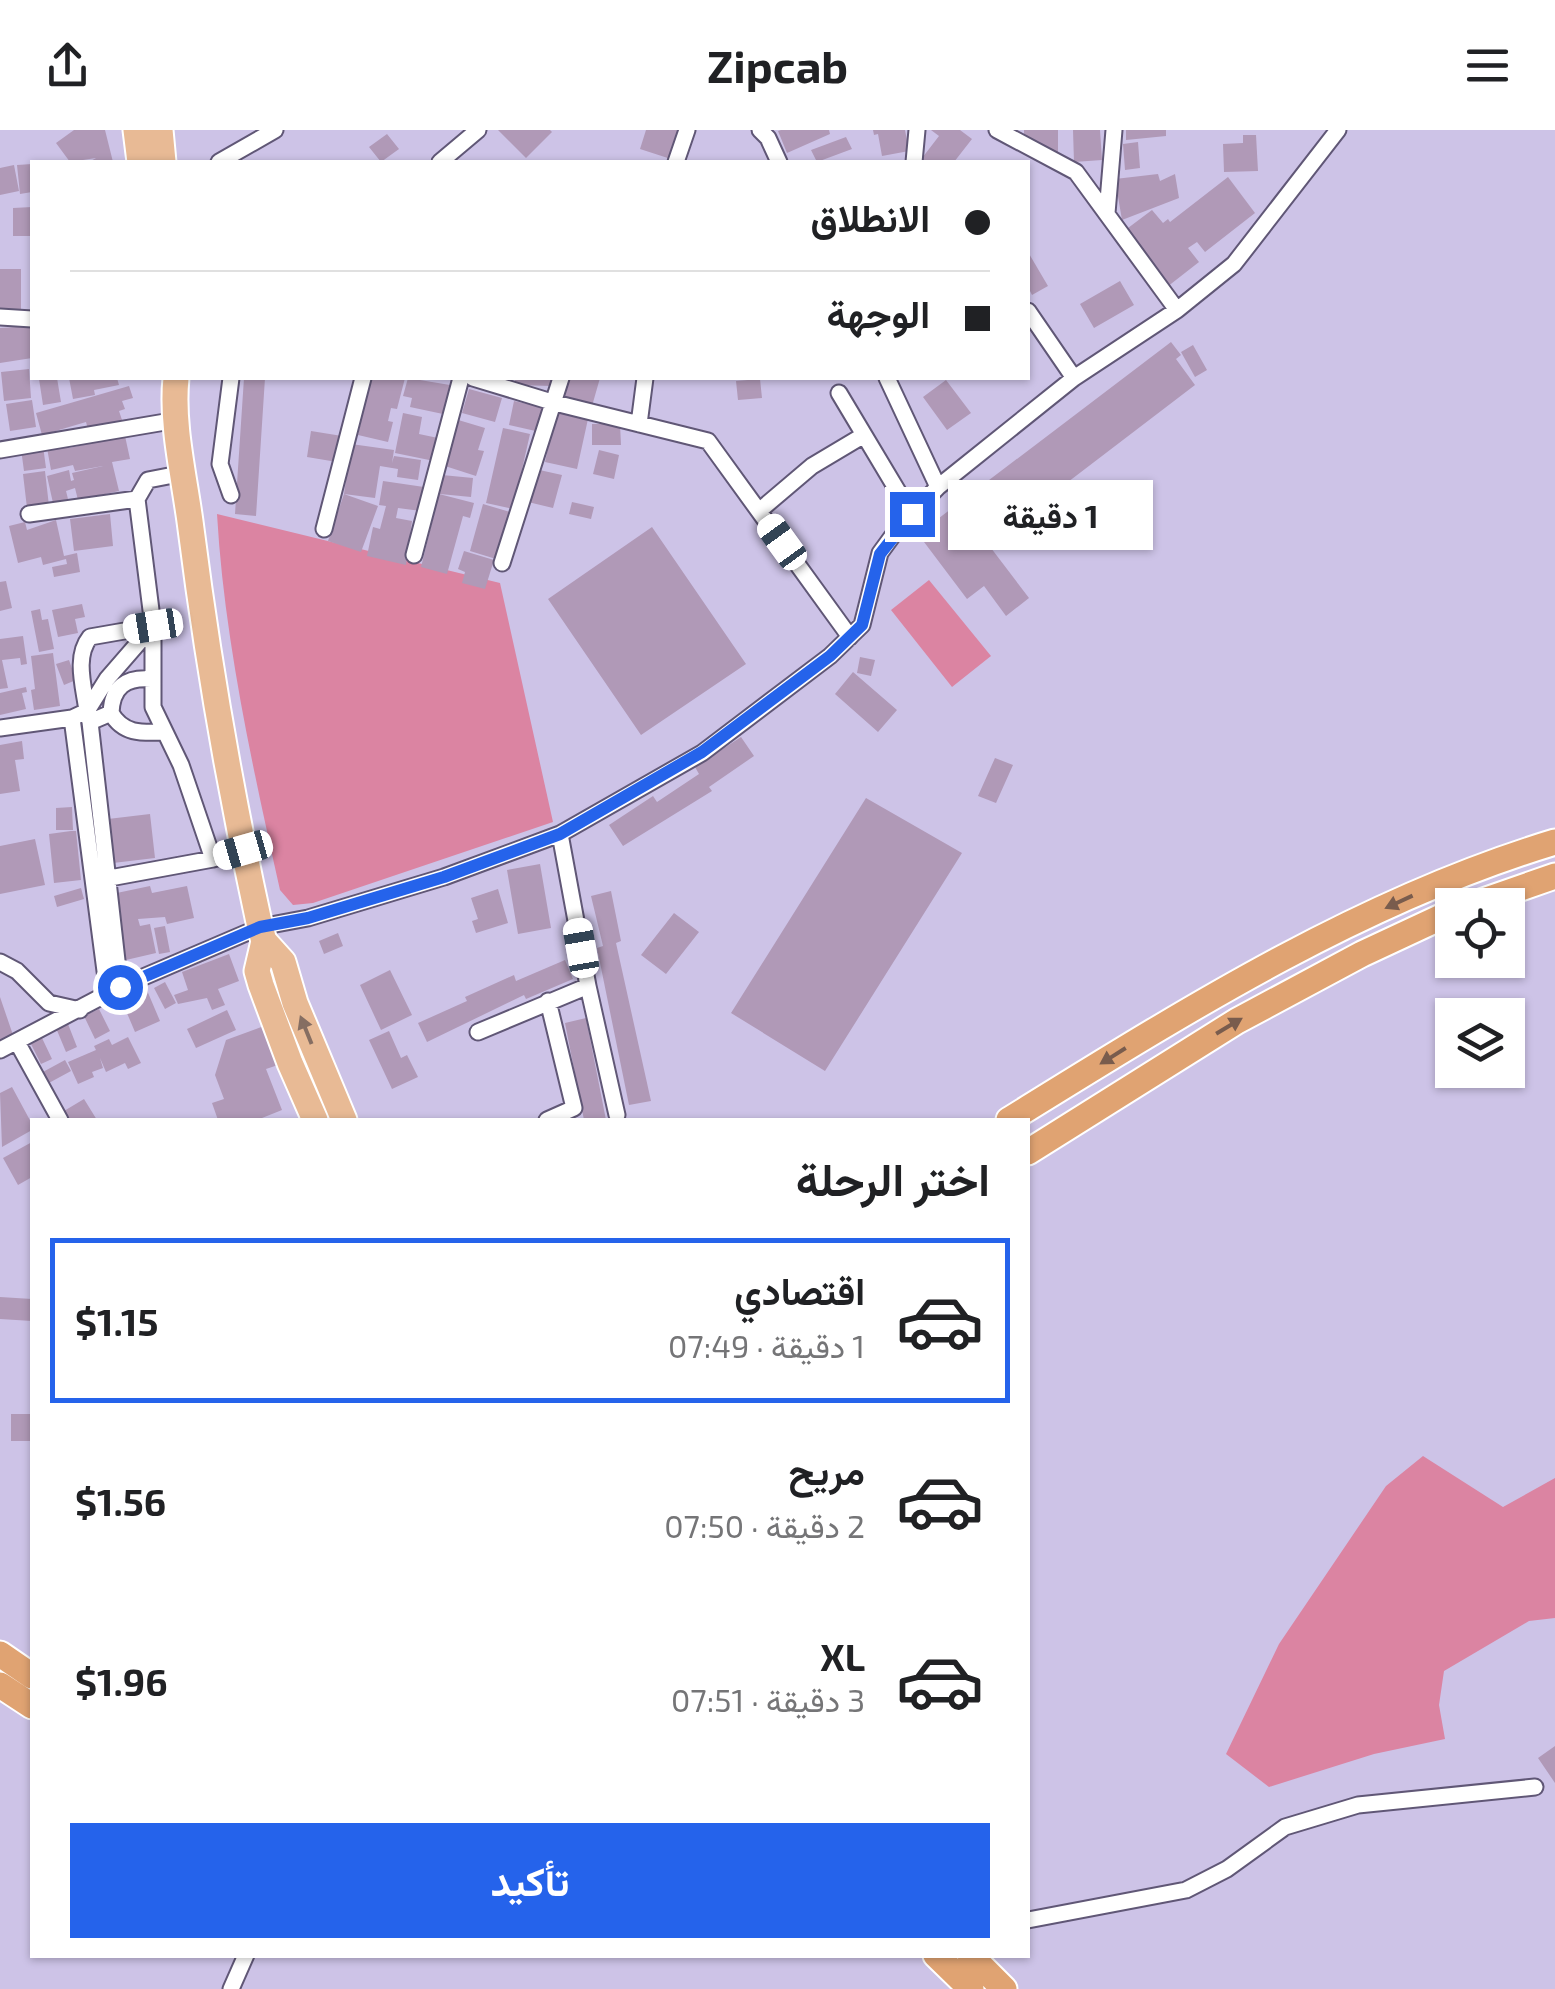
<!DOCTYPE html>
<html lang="ar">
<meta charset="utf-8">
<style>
:root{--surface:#fff;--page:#f6f6f6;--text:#202124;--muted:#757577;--line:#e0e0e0;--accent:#2563eb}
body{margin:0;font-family:"Exo 2",Vazirmatn,sans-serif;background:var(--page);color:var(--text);direction:rtl;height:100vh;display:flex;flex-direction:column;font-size:38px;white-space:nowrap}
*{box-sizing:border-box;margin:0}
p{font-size:32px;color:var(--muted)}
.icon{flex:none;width:55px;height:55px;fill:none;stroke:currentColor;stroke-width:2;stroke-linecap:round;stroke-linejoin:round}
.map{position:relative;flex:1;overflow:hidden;direction:ltr}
.side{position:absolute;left:30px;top:988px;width:1000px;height:840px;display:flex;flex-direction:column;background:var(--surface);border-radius:0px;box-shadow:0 2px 8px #0004;direction:rtl}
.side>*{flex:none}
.guide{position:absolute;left:30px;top:30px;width:1000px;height:220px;border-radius:0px;box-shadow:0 2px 8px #0004;direction:rtl;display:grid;align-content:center;height:220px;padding:0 40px;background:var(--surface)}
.fabs{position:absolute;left:1435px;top:758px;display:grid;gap:20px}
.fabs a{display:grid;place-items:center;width:90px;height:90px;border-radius:0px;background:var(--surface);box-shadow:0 2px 8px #0004;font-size:50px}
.end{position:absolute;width:45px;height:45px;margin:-22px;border:12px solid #2563eb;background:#fff;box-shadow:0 0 0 5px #fff}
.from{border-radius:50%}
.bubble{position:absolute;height:70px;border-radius:0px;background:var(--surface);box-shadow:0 2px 8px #0004;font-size:32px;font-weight:700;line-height:70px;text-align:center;direction:rtl}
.car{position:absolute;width:30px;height:60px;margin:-30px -15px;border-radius:12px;box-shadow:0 0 8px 2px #0007;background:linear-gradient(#fff 24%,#345 0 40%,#fff 0 76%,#345 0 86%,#fff 0)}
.guide b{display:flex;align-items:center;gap:35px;height:95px;font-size:38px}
.guide b+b{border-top:2px solid var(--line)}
.guide i{width:25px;height:25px;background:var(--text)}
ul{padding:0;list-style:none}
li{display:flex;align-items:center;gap:30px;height:165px;margin:0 20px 15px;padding:0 20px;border:5px solid transparent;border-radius:0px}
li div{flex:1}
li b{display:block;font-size:38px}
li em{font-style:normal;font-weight:700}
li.active{border-color:var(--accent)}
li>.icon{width:90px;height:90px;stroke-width:1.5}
h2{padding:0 40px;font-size:45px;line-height:120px}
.action{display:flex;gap:20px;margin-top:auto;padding:20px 40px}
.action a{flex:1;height:115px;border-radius:0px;background:var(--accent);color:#fff;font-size:40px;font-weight:700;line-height:115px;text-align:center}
header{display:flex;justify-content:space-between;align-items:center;height:130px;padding:0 40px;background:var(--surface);font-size:45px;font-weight:700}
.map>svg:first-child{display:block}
.green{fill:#db84a2}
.building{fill:#b099b7}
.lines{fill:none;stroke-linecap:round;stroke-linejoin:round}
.minor-casing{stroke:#605776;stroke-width:19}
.primary-casing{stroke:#fff;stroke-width:29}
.trunk-casing{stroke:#fff;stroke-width:29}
.minor{stroke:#fff;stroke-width:15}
.primary{stroke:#e8ba95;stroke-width:25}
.trunk{stroke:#e0a372;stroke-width:25}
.oneway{fill:#795c4d}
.oneway2{fill:#866e62}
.route{stroke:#2563eb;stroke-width:12}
</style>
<header><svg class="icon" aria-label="menu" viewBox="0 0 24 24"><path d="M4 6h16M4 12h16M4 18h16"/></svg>Zipcab<svg class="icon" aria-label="share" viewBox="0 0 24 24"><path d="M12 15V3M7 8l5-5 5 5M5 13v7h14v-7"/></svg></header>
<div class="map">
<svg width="1555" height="1859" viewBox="0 0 1555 1859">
<rect width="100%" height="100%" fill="#cdc3e7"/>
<path class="green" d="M 217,384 L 500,453 L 553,692 L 313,773 L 293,775 L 280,760 C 253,639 224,508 217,384 Z
M 929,450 L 991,526 L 952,557 L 891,480 Z
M 1423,1326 L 1503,1377 L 1555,1348 L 1555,1488 L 1529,1491 L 1444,1541 L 1439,1575 L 1445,1609 L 1374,1624 L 1269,1657 L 1226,1624 L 1279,1514 L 1386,1356 Z"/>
<path class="building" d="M 74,0 L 105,0 L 113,32 L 89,32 L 96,28 L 70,32 L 56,13 Z
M 498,0 L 550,0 L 552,2 L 526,28 Z
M 646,0 L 684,0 L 674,30 L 640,19 Z
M 781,0 L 829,0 L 830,4 L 787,23 L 778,1 Z
M 873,0 L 905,0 L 909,21 L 882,26 L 878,4 L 874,5 Z
M 931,0 L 960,0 L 972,9 L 954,32 L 919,32 L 939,6 Z
M 1024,0 L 1058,0 L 1058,23 L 1024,6 Z
M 1073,0 L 1100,0 L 1102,30 L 1074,32 Z
M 1126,0 L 1166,0 L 1166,6 L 1126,10 Z
M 387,4 L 399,19 L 381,32 L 369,17 Z
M 1243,5 L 1256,5 L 1258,41 L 1224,42 L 1223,14 L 1243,13 Z
M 846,7 L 852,19 L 817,32 L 811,20 Z
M 1138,12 L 1140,38 L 1125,40 L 1123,14 Z
M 32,34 L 32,62 L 20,64 L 17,35 Z
M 14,35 L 19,61 L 0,65 L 0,38 Z
M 1158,44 L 1160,51 L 1175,44 L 1179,68 L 1122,90 L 1115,49 Z
M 1228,47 L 1255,83 L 1205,122 L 1197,112 L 1188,118 L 1199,132 L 1167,157 L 1124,101 L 1152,80 L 1163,93 L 1168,89 L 1170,92 Z
M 32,77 L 32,106 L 13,106 L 13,78 Z
M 1028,122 L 1048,156 L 1032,165 L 1028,157 Z
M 0,139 L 21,139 L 21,182 L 0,182 Z
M 1120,151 L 1134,175 L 1094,198 L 1080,174 Z
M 32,196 L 32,228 L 0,233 L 0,198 Z
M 1171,212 L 1181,225 L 1176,229 L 1195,255 L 1047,368 L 1051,373 L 991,418 L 1029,468 L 1006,486 L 984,456 L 967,469 L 918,404 Z
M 1193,215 L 1207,240 L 1195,247 L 1181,222 Z
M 29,239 L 31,268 L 4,271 L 1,242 Z
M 57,248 L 61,272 L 43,275 L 39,249 Z
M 69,248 L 117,248 L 119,255 L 94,260 L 95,265 L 73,269 Z
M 244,248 L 265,248 L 256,386 L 235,384 Z
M 371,248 L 405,248 L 397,279 L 391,278 L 388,291 L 393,292 L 388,312 L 358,305 Z
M 408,248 L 450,255 L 443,284 L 410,277 L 412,268 L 403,266 Z
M 515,248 L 556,248 L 552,256 L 515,255 Z
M 567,248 L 600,248 L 592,276 L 562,268 Z
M 760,249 L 762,268 L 738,270 L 736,251 Z
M 946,250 L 971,283 L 947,300 L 923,267 Z
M 129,256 L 133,268 L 122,271 L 125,279 L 119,281 L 123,293 L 89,303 L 86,292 L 42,305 L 36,283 Z
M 469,259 L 502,268 L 495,292 L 462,283 Z
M 32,270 L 36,297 L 10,301 L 6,274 Z
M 514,271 L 545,278 L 540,302 L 509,295 Z
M 556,282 L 588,289 L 577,339 L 545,332 Z
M 403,283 L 422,287 L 419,304 L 438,308 L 434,331 L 395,323 Z
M 455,289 L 485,298 L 478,320 L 484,321 L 476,346 L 445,336 L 450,318 L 446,317 Z
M 592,294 L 620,294 L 621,315 L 592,315 Z
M 503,298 L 530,304 L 513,379 L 486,373 Z
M 311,301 L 342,306 L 337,332 L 307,327 Z
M 125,306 L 130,329 L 112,332 L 119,361 L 78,370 L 75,358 L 66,361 L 68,369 L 53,373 L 47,346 L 69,340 L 71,351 L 74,350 L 72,343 L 103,336 L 75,341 L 73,335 L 51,340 L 47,318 L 68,313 L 69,318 Z
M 351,314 L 394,320 L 392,333 L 394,326 L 421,330 L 418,350 L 397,347 L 398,339 L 380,336 L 375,368 L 344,364 Z
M 43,316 L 46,338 L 24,341 L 21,319 Z
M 599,320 L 619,325 L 614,349 L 593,344 Z
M 535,339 L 562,345 L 553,378 L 528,372 Z
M 45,341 L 49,376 L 27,378 L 23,344 Z
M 442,345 L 473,348 L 471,367 L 440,364 Z
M 383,351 L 424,357 L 421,381 L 398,378 L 396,388 L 412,391 L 406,435 L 367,426 L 373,397 L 380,399 L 386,376 L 379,375 Z
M 344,364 L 378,376 L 361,422 L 328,411 Z
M 439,364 L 474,373 L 470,388 L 463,386 L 447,444 L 421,437 Z
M 572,372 L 594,377 L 591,389 L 569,384 Z
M 483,374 L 510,382 L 496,429 L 470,421 Z
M 110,384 L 113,416 L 74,421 L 70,389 Z
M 56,390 L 64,426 L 77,423 L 80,442 L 54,447 L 52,437 L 67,434 L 66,429 L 43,435 L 41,427 L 18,433 L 9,396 L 25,392 L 27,400 Z
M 652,397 L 746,534 L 641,605 L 548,469 Z
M 464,421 L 494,430 L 485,459 L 462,453 L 465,442 L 458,439 Z
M 6,451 L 12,478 L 0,481 L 0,452 Z
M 82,474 L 85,487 L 75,489 L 78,503 L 58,507 L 52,480 Z
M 40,479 L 42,490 L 48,489 L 54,519 L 39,522 L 31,481 Z
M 23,506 L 27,534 L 21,535 L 20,528 L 2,530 L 8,558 L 0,559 L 0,509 Z
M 53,523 L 60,576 L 34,580 L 31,560 L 35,559 L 31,526 Z
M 860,527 L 875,530 L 871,546 L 857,543 Z
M 69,530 L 76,550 L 64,555 L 56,534 Z
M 853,542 L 897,580 L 878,602 L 835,564 Z
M 26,557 L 27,562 L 22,563 L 26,579 L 0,585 L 0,563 Z
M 741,607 L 754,626 L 709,657 L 712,661 L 623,716 L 609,695 L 653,666 L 657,672 L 699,644 L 695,637 Z
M 22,611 L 24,629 L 15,630 L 20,661 L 0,664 L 0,615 Z
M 995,628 L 1013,635 L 996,673 L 978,666 Z
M 866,668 L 962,723 L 825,941 L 731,883 Z
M 72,677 L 73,700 L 56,700 L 56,678 Z
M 150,684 L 155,728 L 113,733 L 108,689 Z
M 71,701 L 76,701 L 81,750 L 54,753 L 49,704 Z
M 35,709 L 45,755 L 0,764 L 0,716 Z
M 540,734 L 551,798 L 518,804 L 507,740 Z
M 150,756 L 152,763 L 187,756 L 194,788 L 167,794 L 165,787 L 138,789 L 140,796 L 150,794 L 156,823 L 126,830 L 112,764 Z
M 81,758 L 84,769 L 57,777 L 54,766 Z
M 498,759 L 508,793 L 476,803 L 472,791 L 478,789 L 471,768 Z
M 611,761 L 621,811 L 616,813 L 651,971 L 629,975 L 597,818 L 603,816 L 591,766 Z
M 674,783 L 699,802 L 666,844 L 641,825 Z
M 165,796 L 170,822 L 159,824 L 154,798 Z
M 338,803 L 343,816 L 324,824 L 319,811 Z
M 229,824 L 239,851 L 218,859 L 225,875 L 212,880 L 207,868 L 178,874 L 174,865 L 188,860 L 182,842 Z
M 565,830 L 573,849 L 526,869 L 524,865 L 427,912 L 418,893 L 467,871 L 465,867 L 514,845 L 516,851 Z
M 390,840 L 412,885 L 381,900 L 360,855 Z
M 165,852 L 176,873 L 165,879 L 154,858 Z
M 146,858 L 160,891 L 135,902 L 121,869 Z
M 0,867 L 13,905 L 0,912 Z
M 99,879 L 110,901 L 95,909 L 84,886 Z
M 227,880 L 236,900 L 196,918 L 187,899 Z
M 586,888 L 606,990 L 584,990 L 565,893 Z
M 68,894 L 77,917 L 66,922 L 56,898 Z
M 264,896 L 278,935 L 266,939 L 282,980 L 257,990 L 218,990 L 212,973 L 224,969 L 215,945 L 226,910 Z
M 389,901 L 401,928 L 407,925 L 418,947 L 392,959 L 369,910 Z
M 128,907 L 141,933 L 128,939 L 125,933 L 106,942 L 100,928 L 103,938 L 92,942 L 94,947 L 78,954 L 68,932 L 96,920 L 94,916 L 109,909 L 112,915 Z
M 42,908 L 52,929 L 41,934 L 31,914 Z
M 65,930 L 71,941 L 47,954 L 41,943 Z
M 12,957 L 32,994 L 32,1000 L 2,1017 L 0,963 Z
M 84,969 L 97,990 L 69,990 L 64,981 Z
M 32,1012 L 32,1047 L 18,1055 L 3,1028 Z
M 0,1167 L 32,1169 L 32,1191 L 0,1189 Z
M 11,1284 L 32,1284 L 32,1311 L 11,1311 Z
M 1555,1616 L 1555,1653 L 1538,1628 Z"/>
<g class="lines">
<defs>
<path id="minor" d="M 760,0 L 768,8 L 779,32
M 997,0 L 1076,42 L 1177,180
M 219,32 L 275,0
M 440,32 L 478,0
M 676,32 L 687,0
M 914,32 L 917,0
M 1107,83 L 1114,0
M 1028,181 L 1074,248
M 0,187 L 32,189
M 231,248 L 220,334 L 231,365
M 473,248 L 555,273 L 708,311 L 850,507
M 887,248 L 938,357
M 839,263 L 912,385
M 639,294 L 645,248
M 0,320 L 177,290
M 184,343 L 148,350 L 137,369 L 153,496 L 153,577 L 181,635 L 213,729 L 243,721
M 759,381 L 812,336 L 864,305
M 29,384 L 137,369
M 324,399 L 363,248
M 414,425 L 461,248
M 502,433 L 561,248
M 87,581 C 84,557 74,527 90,507 L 153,496
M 87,581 L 107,549 L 153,496
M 111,583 C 123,604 141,603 164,602
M 72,588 L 108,864
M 90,592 L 120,857
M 0,598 L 72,588 L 87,581 L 90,592 L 111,583 C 112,557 126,547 151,549
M 99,750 L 213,729
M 0,832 L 17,841 L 49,873 L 80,880
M 588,856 L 617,985
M 478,902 L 588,856 L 560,704
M 17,912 L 60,990
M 0,920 L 120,857 L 260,797 L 308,788 L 444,747 L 560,704 L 702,623 L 830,526 L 862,495 L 880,423 L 899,397 L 938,357 L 1074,248 L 1177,180 L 1234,134 L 1338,0
M 547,990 L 574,978 L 548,871
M 1028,1790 L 1186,1760 L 1227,1739 L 1285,1697 L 1358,1675 L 1535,1657
M 231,1859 L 246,1825"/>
<path id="primary" d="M 136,0 L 140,32
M 160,0 L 163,32
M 176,248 C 171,296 185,350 191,399 C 208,533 231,665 260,797 L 264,811 L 283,832 L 295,873 L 344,990
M 264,811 L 257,841 L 261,855 L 290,933 L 315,990"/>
<path id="trunk" d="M 1472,775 L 1555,746
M 1009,990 C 1182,883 1359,771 1555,712
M 1028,1022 L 1237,891 L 1362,824 L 1452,782
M 0,1524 L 32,1546
M 0,1555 L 32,1576
M 936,1825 L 971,1859
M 970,1825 L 1004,1859"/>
</defs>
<use href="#minor" class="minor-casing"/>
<use href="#primary" class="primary-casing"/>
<use href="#trunk" class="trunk-casing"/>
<use href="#minor" class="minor"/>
<use href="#primary" class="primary"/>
<use href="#trunk" class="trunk"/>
</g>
<defs><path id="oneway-solid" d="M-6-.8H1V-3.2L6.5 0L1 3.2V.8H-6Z" transform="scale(2.5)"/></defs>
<g class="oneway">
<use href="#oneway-solid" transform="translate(1399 772) rotate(155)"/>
<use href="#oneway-solid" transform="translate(1229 896) rotate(-31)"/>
<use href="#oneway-solid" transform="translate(1113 926) rotate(148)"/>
</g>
<use class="oneway2" href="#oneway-solid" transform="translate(306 900) rotate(-112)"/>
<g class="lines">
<path class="route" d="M 120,857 L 260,797 L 308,788 L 444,747 L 560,704 L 702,622 L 830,526 L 862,495 L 880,424 L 912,384"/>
</g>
</svg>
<div class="fabs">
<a><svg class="icon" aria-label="locate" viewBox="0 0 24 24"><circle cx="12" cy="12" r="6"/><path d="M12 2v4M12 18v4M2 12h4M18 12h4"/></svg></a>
<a><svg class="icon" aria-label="layers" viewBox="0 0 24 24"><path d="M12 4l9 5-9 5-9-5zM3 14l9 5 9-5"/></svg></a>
</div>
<i class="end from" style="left:120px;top:857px"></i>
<i class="end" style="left:912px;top:384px"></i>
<div class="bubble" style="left:948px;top:350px;width:205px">1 دقيقة</div>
<i class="car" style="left:782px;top:412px;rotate:324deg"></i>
<i class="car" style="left:153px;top:496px;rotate:261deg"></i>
<i class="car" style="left:243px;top:720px;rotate:254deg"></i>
<i class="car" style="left:581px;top:818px;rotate:350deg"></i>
<div class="guide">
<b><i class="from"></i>الانطلاق</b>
<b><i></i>الوجهة</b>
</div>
<section class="side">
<h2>اختر الرحلة</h2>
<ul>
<li class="active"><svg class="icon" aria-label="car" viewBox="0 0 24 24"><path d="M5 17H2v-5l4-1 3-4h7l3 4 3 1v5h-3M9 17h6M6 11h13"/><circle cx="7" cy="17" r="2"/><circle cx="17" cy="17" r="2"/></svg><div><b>اقتصادي</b><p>1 دقيقة · 07:49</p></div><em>$1.15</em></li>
<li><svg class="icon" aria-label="car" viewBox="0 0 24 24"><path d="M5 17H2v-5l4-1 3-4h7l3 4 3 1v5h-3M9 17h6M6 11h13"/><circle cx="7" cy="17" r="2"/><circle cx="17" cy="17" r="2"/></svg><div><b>مريح</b><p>2 دقيقة · 07:50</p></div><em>$1.56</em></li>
<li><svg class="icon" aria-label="car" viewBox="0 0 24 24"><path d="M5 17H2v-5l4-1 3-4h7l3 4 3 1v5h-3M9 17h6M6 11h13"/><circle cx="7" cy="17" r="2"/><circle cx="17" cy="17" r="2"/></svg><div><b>XL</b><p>3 دقيقة · 07:51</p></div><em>$1.96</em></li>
</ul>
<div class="action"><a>تأكيد</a></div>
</section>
</div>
